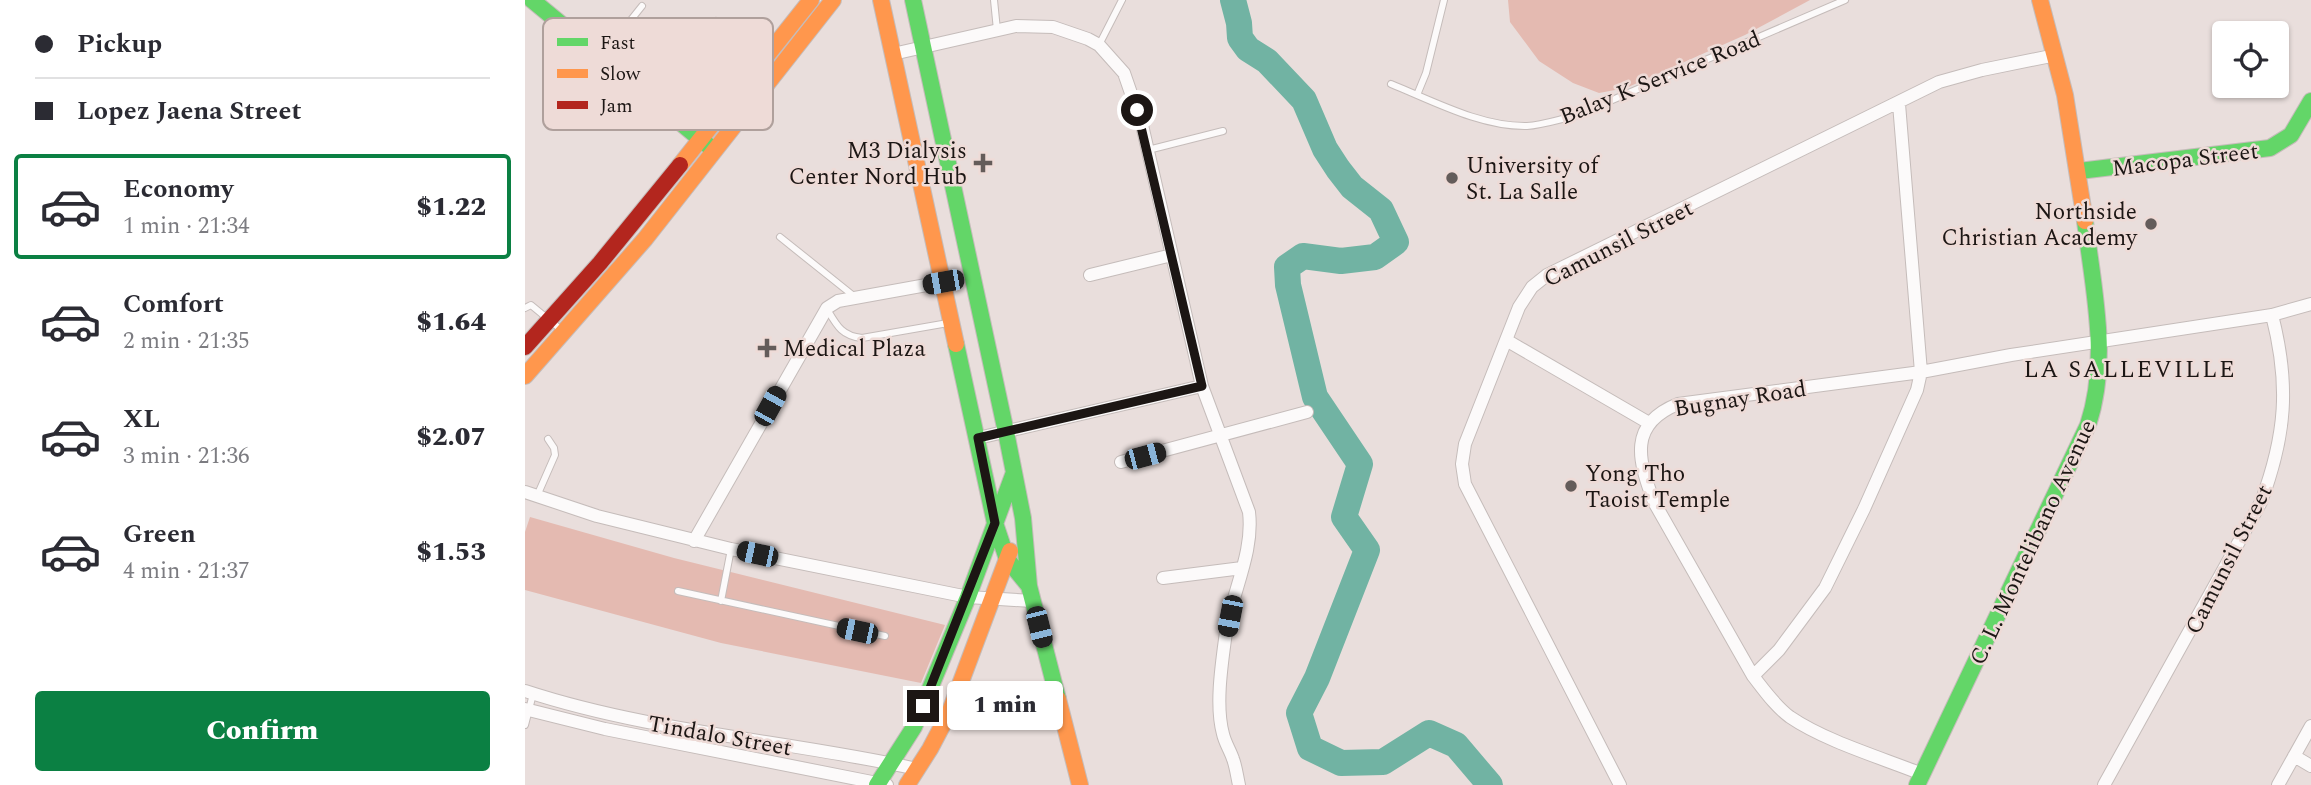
<!DOCTYPE html>
<meta charset="utf-8">
<style>
:root{--surface:#fff;--page:#f2f2f3;--text:#2b2b33;--muted:#7c7c81;--line:#e1e1e2;--accent:#0b8043}
body{margin:0;font-family:Spectral,serif;background:var(--page);color:var(--text);height:100vh;display:flex;flex-direction:column;font-size:26px;white-space:nowrap}
*{box-sizing:border-box;margin:0}
p{font-size:23px;color:var(--muted)}
.icon{flex:none;width:38px;height:38px;fill:none;stroke:currentColor;stroke-width:2;stroke-linecap:round;stroke-linejoin:round}
.map{position:relative;flex:1;overflow:hidden}
.panel{display:flex;flex-direction:column;background:var(--surface);width:525px}
.panel>*{flex:none}
.hud{display:grid;align-content:center;height:154px;padding:0 35px;background:var(--surface)}
.buttons{position:absolute;left:1687px;top:21px;display:grid;gap:14px}
.buttons a{display:grid;place-items:center;width:77px;height:77px;border-radius:7px;background:var(--surface);box-shadow:0 2px 5px #0004;font-size:35px}
.end{position:absolute;width:32px;height:32px;margin:-16px;border:9px solid #1c1614;background:#fff;box-shadow:0 0 0 4px #fff}
.from{border-radius:50%}
.bubble{position:absolute;height:49px;border-radius:7px;background:var(--surface);box-shadow:0 2px 5px #0004;font-size:23px;font-weight:800;line-height:49px;text-align:center}
.car{position:absolute;width:21px;height:42px;margin:-21px -10px;border-radius:9px;box-shadow:0 0 5px 2px #0007;background:linear-gradient(#222 24%,#8ab4d8 0 40%,#222 0 76%,#8ab4d8 0 86%,#222 0)}
.hud b{display:flex;align-items:center;gap:24px;height:66px;font-size:26px}
.hud b+b{border-top:2px solid var(--line)}
.hud i{width:18px;height:18px;background:var(--text)}
ul{padding:0;list-style:none}
li{display:flex;align-items:center;gap:21px;height:105px;margin:0 14px 10px;padding:0 21px;border:4px solid transparent;border-radius:7px}
li div{flex:1}
li b{display:block;font-size:26px}
li em{font-style:normal;font-weight:800}
li.current{border-color:var(--accent)}
li>.icon{width:63px;height:63px;stroke-width:1.5}
.action{display:flex;gap:14px;margin-top:auto;padding:14px 35px}
.action a{flex:1;height:80px;border-radius:7px;background:var(--accent);color:#fff;font-size:28px;font-weight:800;line-height:80px;text-align:center}
main{display:flex;flex:1;min-height:0}
.map>svg:first-child{display:block}
.green{fill:#e4bab1}
.lines{fill:none;stroke-linecap:round;stroke-linejoin:round}
.river{stroke:#71b3a3;stroke-width:26}
.lane-casing{stroke:#c5bcba;stroke-width:8}
.street-casing{stroke:#c5bcba;stroke-width:14}
.fast-casing{stroke:#c5bcba;stroke-width:18}
.slow-casing{stroke:#c5bcba;stroke-width:18}
.jam-casing{stroke:#c5bcba;stroke-width:18}
.lane{stroke:#fcfafa;stroke-width:6}
.street{stroke:#fcfafa;stroke-width:12}
.fast{stroke:#63d668;stroke-width:16}
.slow{stroke:#ff974d;stroke-width:16}
.jam{stroke:#b3261e;stroke-width:16}
.route{stroke:#1c1614;stroke-width:9}
.poi-dot{fill:#645c5a;stroke:#eedbd7;stroke-width:2.5}
.labels{text-anchor:middle;stroke-width:5;stroke-linejoin:round;paint-order:stroke}
.street-label{font-size:23px;fill:#1c1614;stroke:#eedbd7}
.poi-label{font-size:23px;fill:#1c1614;stroke:#eedbd7;text-anchor:start}
.neighbourhood-label{font-size:24px;letter-spacing:2px;fill:#1c1614;stroke:#eedbd7}
.key{fill:#eedbd7;stroke:#afa09c;stroke-width:2}
.key-label{font-size:19px;fill:#1c1614}
</style>
<main>
<section class="panel">
<div class="hud">
<b><i class="from"></i>Pickup</b>
<b><i></i>Lopez Jaena Street</b>
</div>
<ul>
<li class="current"><svg class="icon" aria-label="car" viewBox="0 0 24 24"><path d="M5 17H2v-5l4-1 3-4h7l3 4 3 1v5h-3M9 17h6M6 11h13"/><circle cx="7" cy="17" r="2"/><circle cx="17" cy="17" r="2"/></svg><div><b>Economy</b><p>1 min · 21:34</p></div><em>$1.22</em></li>
<li><svg class="icon" aria-label="car" viewBox="0 0 24 24"><path d="M5 17H2v-5l4-1 3-4h7l3 4 3 1v5h-3M9 17h6M6 11h13"/><circle cx="7" cy="17" r="2"/><circle cx="17" cy="17" r="2"/></svg><div><b>Comfort</b><p>2 min · 21:35</p></div><em>$1.64</em></li>
<li><svg class="icon" aria-label="car" viewBox="0 0 24 24"><path d="M5 17H2v-5l4-1 3-4h7l3 4 3 1v5h-3M9 17h6M6 11h13"/><circle cx="7" cy="17" r="2"/><circle cx="17" cy="17" r="2"/></svg><div><b>XL</b><p>3 min · 21:36</p></div><em>$2.07</em></li>
<li><svg class="icon" aria-label="car" viewBox="0 0 24 24"><path d="M5 17H2v-5l4-1 3-4h7l3 4 3 1v5h-3M9 17h6M6 11h13"/><circle cx="7" cy="17" r="2"/><circle cx="17" cy="17" r="2"/></svg><div><b>Green</b><p>4 min · 21:37</p></div><em>$1.53</em></li>
</ul>
<div class="action"><a>Confirm</a></div>
</section>
<div class="map">
<svg width="1786" height="785" viewBox="0 0 1786 785">
<rect width="100%" height="100%" fill="#e9dedc"/>
<path class="green" d="M 983,0 L 1285,0 L 1220,35 L 1101,88 L 1074,93 L 1048,83 L 1014,61 L 985,22 Z
M 5,517 L 149,558 L 420,625 L 396,683 L 196,643 L 0,590 L 0,532 Z"/>
<g class="lines">
<path class="river" d="M 708,0 L 714,23 L 715,38 L 723,49 L 742,61 L 779,100 L 800,149 L 813,169 L 827,187 L 856,210 L 871,242 L 850,257 L 816,261 L 778,256 L 762,267 L 763,285 L 790,397 L 835,464 L 819,517 L 842,550 L 792,678 L 774,713 L 785,748 L 816,763 L 858,762 L 904,733 L 931,745 L 965,785"/>
<defs>
<path id="lane" d="M 469,0 L 472,30
M 574,45 L 597,0
M 117,48 L 100,30 L 101,26 L 117,6
M 866,84 C 908,101 956,127 1002,126 C 1018,125 1035,119 1050,116 L 1320,0
M 892,95 L 901,73 L 919,0
M 128,98 L 191,21 L 239,54
M 623,150 L 698,131
M 255,237 L 330,297
M 0,308 L 6,305 L 40,333
M 302,309 C 312,326 317,336 337,338 L 423,323
M 12,496 L 30,455 L 29,448 L 23,439
M 153,591 L 360,636
M 196,601 L 206,549
M 0,725 L 8,694"/>
<path id="street" d="M 368,54 L 491,26 L 528,27 L 563,39 L 574,45 L 599,73 L 617,125 L 677,386 L 724,512 C 729,553 707,592 701,632 C 697,662 690,705 698,734 C 700,743 705,750 708,759 C 711,767 712,776 714,785
M 565,275 L 647,255
M 981,340 L 1124,423
M 453,438 L 677,386
M 596,462 L 782,412
M 0,492 L 72,516 L 206,549 L 443,597 L 507,601
M 169,541 L 302,308 L 313,301 L 418,282
M 638,578 L 717,568
M 1228,676 L 1254,650 L 1300,588 L 1339,509 L 1392,390 L 1396,372 L 1374,104
M 0,691 C 128,733 262,740 392,769
M 0,709 L 80,729 L 362,785
M 1769,756 L 1786,766
M 1397,774 C 1357,758 1300,741 1265,717 C 1250,706 1239,690 1228,676 L 1129,502 C 1113,460 1103,424 1153,404 L 1396,372 L 1486,355 L 1747,315 L 1786,304
M 1095,785 L 940,484 L 937,464 L 940,444 L 994,307 L 1007,287 L 1022,275 L 1414,82 L 1457,70 L 1531,55
M 1579,785 L 1736,502 C 1761,435 1765,385 1747,315
M 1753,785 L 1786,726"/>
<path id="fast" d="M 7,0 L 185,147
M 388,0 L 481,432 L 498,518 L 504,586 L 533,699
M 1554,171 L 1745,148 L 1766,135 L 1786,101
M 431,344 L 470,523 L 482,559 L 504,586
M 352,785 L 389,727 L 443,597 L 488,475
M 1392,785 L 1563,425 C 1585,359 1568,288 1560,221"/>
<path id="slow" d="M 356,0 L 431,344
M 1515,0 L 1540,95 L 1560,221
M 155,165 L 286,0
M 0,376 L 120,239 L 308,0
M 533,699 L 555,785
M 382,785 L 405,749 L 425,711 L 485,551"/>
<path id="jam" d="M 0,347 L 75,263 L 155,165"/>
</defs>
<use href="#lane" class="lane-casing"/>
<use href="#street" class="street-casing"/>
<use href="#fast" class="fast-casing"/>
<use href="#slow" class="slow-casing"/>
<use href="#jam" class="jam-casing"/>
<use href="#lane" class="lane"/>
<use href="#street" class="street"/>
<use href="#fast" class="fast"/>
<use href="#slow" class="slow"/>
<use href="#jam" class="jam"/>
</g>
<g class="lines">
<path class="route" d="M 398,706 L 470,523 L 453,438 L 677,386 L 612,110"/>
</g>
<g class="poi-dot">
<path d="M454.5 152.5h7v7h7v7h-7v7h-7v-7h-7v-7h7z"/>
<circle cx="927" cy="178" r="7"/>
<circle cx="1626" cy="224" r="7"/>
<path d="M238.5 337.5h7v7h7v7h-7v7h-7v-7h-7v-7h7z"/>
<circle cx="1046" cy="486" r="7"/>
</g>
<g class="labels">
<g class="street-label">
<text transform="translate(1135 77) rotate(-22)" y="8">Balay K Service Road</text>
<text transform="translate(1660 159) rotate(-7)" y="8">Macopa Street</text>
<text transform="translate(1093 243) rotate(-27)" y="8">Camunsil Street</text>
<text transform="translate(1215 398) rotate(-9)" y="8">Bugnay Road</text>
<text transform="translate(1507 542) rotate(-65)" y="8">C. L. Montelibano Avenue</text>
<text transform="translate(1703 559) rotate(-63)" y="8">Camunsil Street</text>
<text transform="translate(195 735) rotate(10)" y="8">Tindalo Street</text>
</g>
<g class="poi-label">
<text x="442" y="158" text-anchor="end">M3 Dialysis<tspan x="442" dy="26">Center Nord Hub</tspan></text>
<text x="941" y="173">University of<tspan x="941" dy="26">St. La Salle</tspan></text>
<text x="1612" y="219" text-anchor="end">Northside<tspan x="1612" dy="26">Christian Academy</tspan></text>
<text x="258" y="356">Medical Plaza</text>
<text x="1060" y="481">Yong Tho<tspan x="1060" dy="26">Taoist Temple</tspan></text>
</g>
<g class="neighbourhood-label">
<text x="1605" y="377">LA SALLEVILLE</text>
</g>
</g>
<rect x="18" y="18" width="230" height="112" rx="10" class="key"/>
<rect x="32" y="38" width="31" height="8" fill="#63d668"/>
<rect x="32" y="69" width="31" height="9" fill="#ff974d"/>
<rect x="32" y="101" width="31" height="8" fill="#b3261e"/>
<g class="key-label">
<text x="75" y="49">Fast</text>
<text x="75" y="80">Slow</text>
<text x="75" y="112">Jam</text>
</g>
</svg>
<div class="buttons">
<a><svg class="icon" aria-label="locate" viewBox="0 0 24 24"><circle cx="12" cy="12" r="6"/><path d="M12 2v4M12 18v4M2 12h4M18 12h4"/></svg></a>
</div>
<i class="end from" style="left:612px;top:110px"></i>
<i class="end" style="left:398px;top:706px"></i>
<div class="bubble" style="left:422px;top:681px;width:116px">1 min</div>
<i class="car" style="left:418px;top:282px;rotate:260deg"></i>
<i class="car" style="left:245px;top:406px;rotate:29deg"></i>
<i class="car" style="left:620px;top:456px;rotate:75deg"></i>
<i class="car" style="left:232px;top:554px;rotate:282deg"></i>
<i class="car" style="left:705px;top:616px;rotate:191deg"></i>
<i class="car" style="left:514px;top:627px;rotate:166deg"></i>
<i class="car" style="left:332px;top:631px;rotate:282deg"></i>
</div>
</main>
